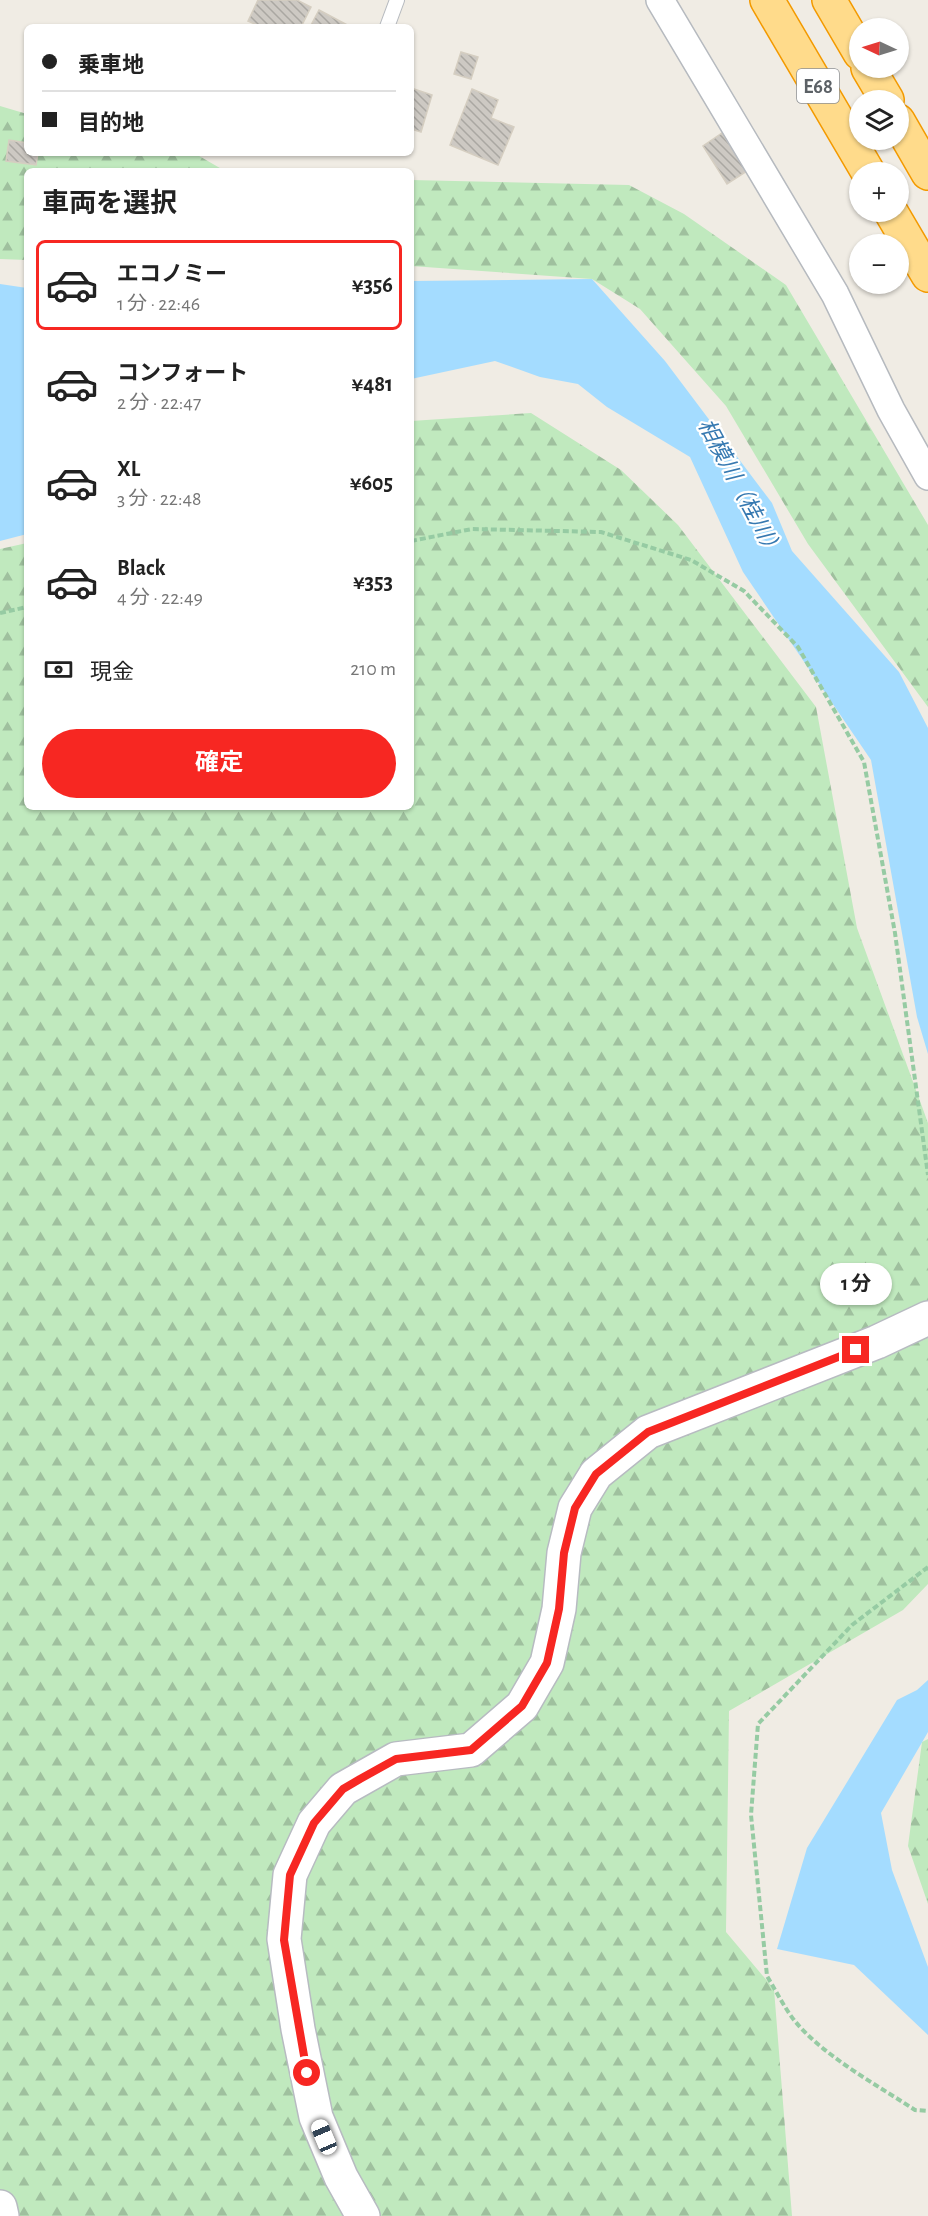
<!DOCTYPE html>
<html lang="ja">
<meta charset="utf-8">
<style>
:root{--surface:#fff;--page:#f2f2f2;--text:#222;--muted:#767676;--line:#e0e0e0;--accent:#f72722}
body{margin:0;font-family:"Alegreya Sans","Noto Sans JP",sans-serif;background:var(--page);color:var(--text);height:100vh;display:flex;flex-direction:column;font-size:22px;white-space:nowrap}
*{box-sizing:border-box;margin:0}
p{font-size:20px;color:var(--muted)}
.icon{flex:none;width:33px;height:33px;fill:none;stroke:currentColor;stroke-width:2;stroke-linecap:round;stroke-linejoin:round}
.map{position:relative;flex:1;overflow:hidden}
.sheet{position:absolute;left:24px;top:168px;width:390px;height:642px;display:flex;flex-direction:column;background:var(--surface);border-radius:9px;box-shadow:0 2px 4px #0004}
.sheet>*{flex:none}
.hud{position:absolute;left:24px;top:24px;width:390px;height:132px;border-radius:9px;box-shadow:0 2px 4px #0004;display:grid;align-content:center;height:132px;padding:0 18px;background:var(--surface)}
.needle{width:39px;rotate:274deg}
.controls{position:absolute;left:849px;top:18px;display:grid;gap:12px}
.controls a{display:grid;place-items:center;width:60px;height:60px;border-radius:50%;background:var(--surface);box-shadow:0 2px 4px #0004;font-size:30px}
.end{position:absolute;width:27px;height:27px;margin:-14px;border:8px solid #f72722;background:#fff;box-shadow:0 0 0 3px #fff}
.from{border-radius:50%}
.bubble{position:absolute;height:42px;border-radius:21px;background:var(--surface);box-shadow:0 2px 4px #0004;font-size:20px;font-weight:700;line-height:42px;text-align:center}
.car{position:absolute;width:18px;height:36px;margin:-18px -9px;border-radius:8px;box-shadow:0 0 4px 2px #0007;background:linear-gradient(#fff 24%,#345 0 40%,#fff 0 76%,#345 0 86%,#fff 0)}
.hud b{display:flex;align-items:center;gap:21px;height:57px;font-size:22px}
.hud b+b{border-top:2px solid var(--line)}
.hud i{width:15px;height:15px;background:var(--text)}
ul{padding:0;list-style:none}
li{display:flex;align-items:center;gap:18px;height:90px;margin:0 12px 9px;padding:0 6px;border:3px solid transparent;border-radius:9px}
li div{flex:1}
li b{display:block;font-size:22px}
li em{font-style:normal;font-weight:700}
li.selected{border-color:var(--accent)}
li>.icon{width:54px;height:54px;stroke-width:1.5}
h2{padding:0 18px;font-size:27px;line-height:72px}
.pay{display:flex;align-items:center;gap:15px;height:66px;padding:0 18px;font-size:22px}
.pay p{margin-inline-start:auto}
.button{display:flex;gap:12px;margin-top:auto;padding:12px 18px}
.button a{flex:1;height:69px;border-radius:36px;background:var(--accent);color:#fff;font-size:24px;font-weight:700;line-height:69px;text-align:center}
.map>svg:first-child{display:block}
.forest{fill:url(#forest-firs)}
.water{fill:#a4dcff}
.building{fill:url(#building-back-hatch);stroke:#d5cec1;stroke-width:1.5}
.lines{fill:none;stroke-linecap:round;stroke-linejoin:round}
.lane-casing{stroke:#b6babf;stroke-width:16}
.street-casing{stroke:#b6babf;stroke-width:30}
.secondary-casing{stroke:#b7bbc1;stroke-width:36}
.highway-casing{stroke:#f39a00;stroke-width:36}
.path{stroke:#96cba3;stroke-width:4;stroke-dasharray:6 3;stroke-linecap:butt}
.lane{stroke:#fff;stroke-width:14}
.street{stroke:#fff;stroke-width:27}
.secondary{stroke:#fff;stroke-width:33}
.highway{stroke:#ffdb8b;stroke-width:33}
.route{stroke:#f72722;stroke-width:8}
.labels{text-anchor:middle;stroke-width:4.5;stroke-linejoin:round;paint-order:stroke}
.shield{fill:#fff;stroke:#8d9094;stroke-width:1.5}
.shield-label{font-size:20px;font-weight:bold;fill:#5c6166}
.water-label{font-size:22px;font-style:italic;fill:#3679b1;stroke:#fff}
</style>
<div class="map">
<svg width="928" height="2216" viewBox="0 0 928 2216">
<defs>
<pattern id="forest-firs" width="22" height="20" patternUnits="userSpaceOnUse" patternTransform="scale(1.5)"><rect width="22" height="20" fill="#c0e9be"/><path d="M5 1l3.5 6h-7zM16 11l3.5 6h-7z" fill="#9fc09e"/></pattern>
<pattern id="building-back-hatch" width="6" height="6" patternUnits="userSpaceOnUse" patternTransform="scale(1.5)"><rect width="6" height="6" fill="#cdc9c3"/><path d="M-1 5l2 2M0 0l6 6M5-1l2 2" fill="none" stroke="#aaa7a2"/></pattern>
</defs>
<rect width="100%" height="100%" fill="#f0ece4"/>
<path class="forest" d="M 0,106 L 27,114 L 27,153 L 194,153 L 225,171 L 27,171 L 27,260 L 0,259 Z
M 411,180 L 629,185 L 684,214 L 786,285 L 928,525 L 928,707 L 808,544 L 726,406 L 640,309 L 592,279 L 411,266 Z
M 531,413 L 621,470 L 678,525 L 816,707 L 857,928 L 928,1123 L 928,1584 L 903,1610 L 729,1711 L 726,1932 L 774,1989 L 792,2216 L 0,2216 L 0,549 L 27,543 L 27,807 L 411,807 L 411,421 Z
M 928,1739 L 928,1904 L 908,1846 L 922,1742 Z"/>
<path class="water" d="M 592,279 L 665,361 L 772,503 L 792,551 L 899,672 L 928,728 L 928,1054 L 917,1017 L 871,760 L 743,572 L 690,457 L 607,407 L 578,384 L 540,377 L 495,361 L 411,379 L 411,281 Z
M 0,284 L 27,288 L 27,534 L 0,541 Z
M 928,1680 L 928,1732 L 881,1813 L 892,1870 L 928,1967 L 928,2035 L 854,1965 L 777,1949 L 807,1848 L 897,1700 L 917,1690 Z"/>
<path class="building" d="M 258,0 L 297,0 L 311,7 L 301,27 L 262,27 L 248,21 Z
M 319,10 L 351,27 L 310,27 Z
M 461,52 L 478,57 L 471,79 L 454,74 Z
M 411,88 L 432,95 L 421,132 L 411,129 Z
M 472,89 L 498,100 L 491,118 L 514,127 L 498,165 L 450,145 Z
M 722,133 L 747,171 L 727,184 L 703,146 Z
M 9,140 L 27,143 L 27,153 L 38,153 L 36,165 L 6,161 Z"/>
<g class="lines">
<defs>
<path id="lane" d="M 387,27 L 397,0"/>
<path id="street" d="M 660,0 L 835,294 L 891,410 L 928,476"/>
<path id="secondary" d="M 0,2207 L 2,2216
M 363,2216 L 341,2177 L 316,2117 L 298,2029 L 284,1939 L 290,1875 L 314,1823 L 343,1789 L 396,1759 L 471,1750 L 522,1706 L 547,1663 L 559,1609 L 564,1553 L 575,1508 L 596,1474 L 648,1432 L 877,1342 L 928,1318"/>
<path id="highway" d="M 767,0 L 868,172
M 829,0 L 860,53
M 868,68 L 887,100
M 898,121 L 928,173
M 891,212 L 928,275"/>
</defs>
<use href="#lane" class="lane-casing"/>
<use href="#street" class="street-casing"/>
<use href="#secondary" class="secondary-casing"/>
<use href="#highway" class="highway-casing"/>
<path class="path" d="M 411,541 L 472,529 L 601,532 L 691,560 L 744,591 L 798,647 L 864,762 L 895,933 L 928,1175
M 0,613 L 27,607
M 928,1567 L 852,1625 L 758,1724 L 751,1815 L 767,1976 C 776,1991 784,2007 794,2020 C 823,2056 877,2085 915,2110 L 928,2111"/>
<use href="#lane" class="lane"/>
<use href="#street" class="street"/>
<use href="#secondary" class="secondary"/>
<use href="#highway" class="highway"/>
</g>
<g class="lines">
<path class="route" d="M 307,2073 L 284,1940 L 290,1875 L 314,1823 L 343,1789 L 360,1779 L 396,1759 L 471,1750 L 522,1706 L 547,1663 L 559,1609 L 564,1553 L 575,1508 L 596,1474 L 648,1432 L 856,1350"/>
</g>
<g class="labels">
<rect class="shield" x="797" y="69" width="42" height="34" rx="4.5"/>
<g class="shield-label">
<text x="818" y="93">E68</text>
</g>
<g class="water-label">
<text transform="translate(741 488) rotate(62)" y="8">相模川（桂川）</text>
</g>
</g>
</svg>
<div class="controls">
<a><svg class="needle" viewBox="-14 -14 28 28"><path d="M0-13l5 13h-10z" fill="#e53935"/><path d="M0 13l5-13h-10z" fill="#767676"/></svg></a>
<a><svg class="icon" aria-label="layers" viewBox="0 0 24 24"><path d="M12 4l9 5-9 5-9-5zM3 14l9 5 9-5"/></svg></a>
<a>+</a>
<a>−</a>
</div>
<i class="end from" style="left:307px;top:2073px"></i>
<i class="end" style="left:856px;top:1350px"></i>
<div class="bubble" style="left:820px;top:1263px;width:72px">1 分</div>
<i class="car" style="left:324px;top:2137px;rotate:337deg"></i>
<div class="hud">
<b><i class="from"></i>乗車地</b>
<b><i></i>目的地</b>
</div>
<section class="sheet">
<h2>車両を選択</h2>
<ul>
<li class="selected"><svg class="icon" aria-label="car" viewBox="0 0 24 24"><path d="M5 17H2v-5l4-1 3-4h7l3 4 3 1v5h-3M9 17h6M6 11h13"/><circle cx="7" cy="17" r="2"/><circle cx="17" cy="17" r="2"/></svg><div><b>エコノミー</b><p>1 分 · 22:46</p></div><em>¥356</em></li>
<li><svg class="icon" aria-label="car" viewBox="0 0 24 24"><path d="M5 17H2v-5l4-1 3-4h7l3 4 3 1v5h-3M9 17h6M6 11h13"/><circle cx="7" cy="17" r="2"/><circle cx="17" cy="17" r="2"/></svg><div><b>コンフォート</b><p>2 分 · 22:47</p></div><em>¥481</em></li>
<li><svg class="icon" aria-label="car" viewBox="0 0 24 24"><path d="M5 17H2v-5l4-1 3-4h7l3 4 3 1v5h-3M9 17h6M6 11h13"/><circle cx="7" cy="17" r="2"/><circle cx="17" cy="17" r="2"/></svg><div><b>XL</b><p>3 分 · 22:48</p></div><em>¥605</em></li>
<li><svg class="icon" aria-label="car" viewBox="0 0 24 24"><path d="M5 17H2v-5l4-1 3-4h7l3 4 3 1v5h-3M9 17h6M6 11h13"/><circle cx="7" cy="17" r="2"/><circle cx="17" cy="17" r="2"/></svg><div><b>Black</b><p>4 分 · 22:49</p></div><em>¥353</em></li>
</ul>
<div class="pay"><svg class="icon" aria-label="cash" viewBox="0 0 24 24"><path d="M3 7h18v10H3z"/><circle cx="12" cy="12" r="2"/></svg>現金<p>210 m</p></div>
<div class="button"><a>確定</a></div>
</section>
</div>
